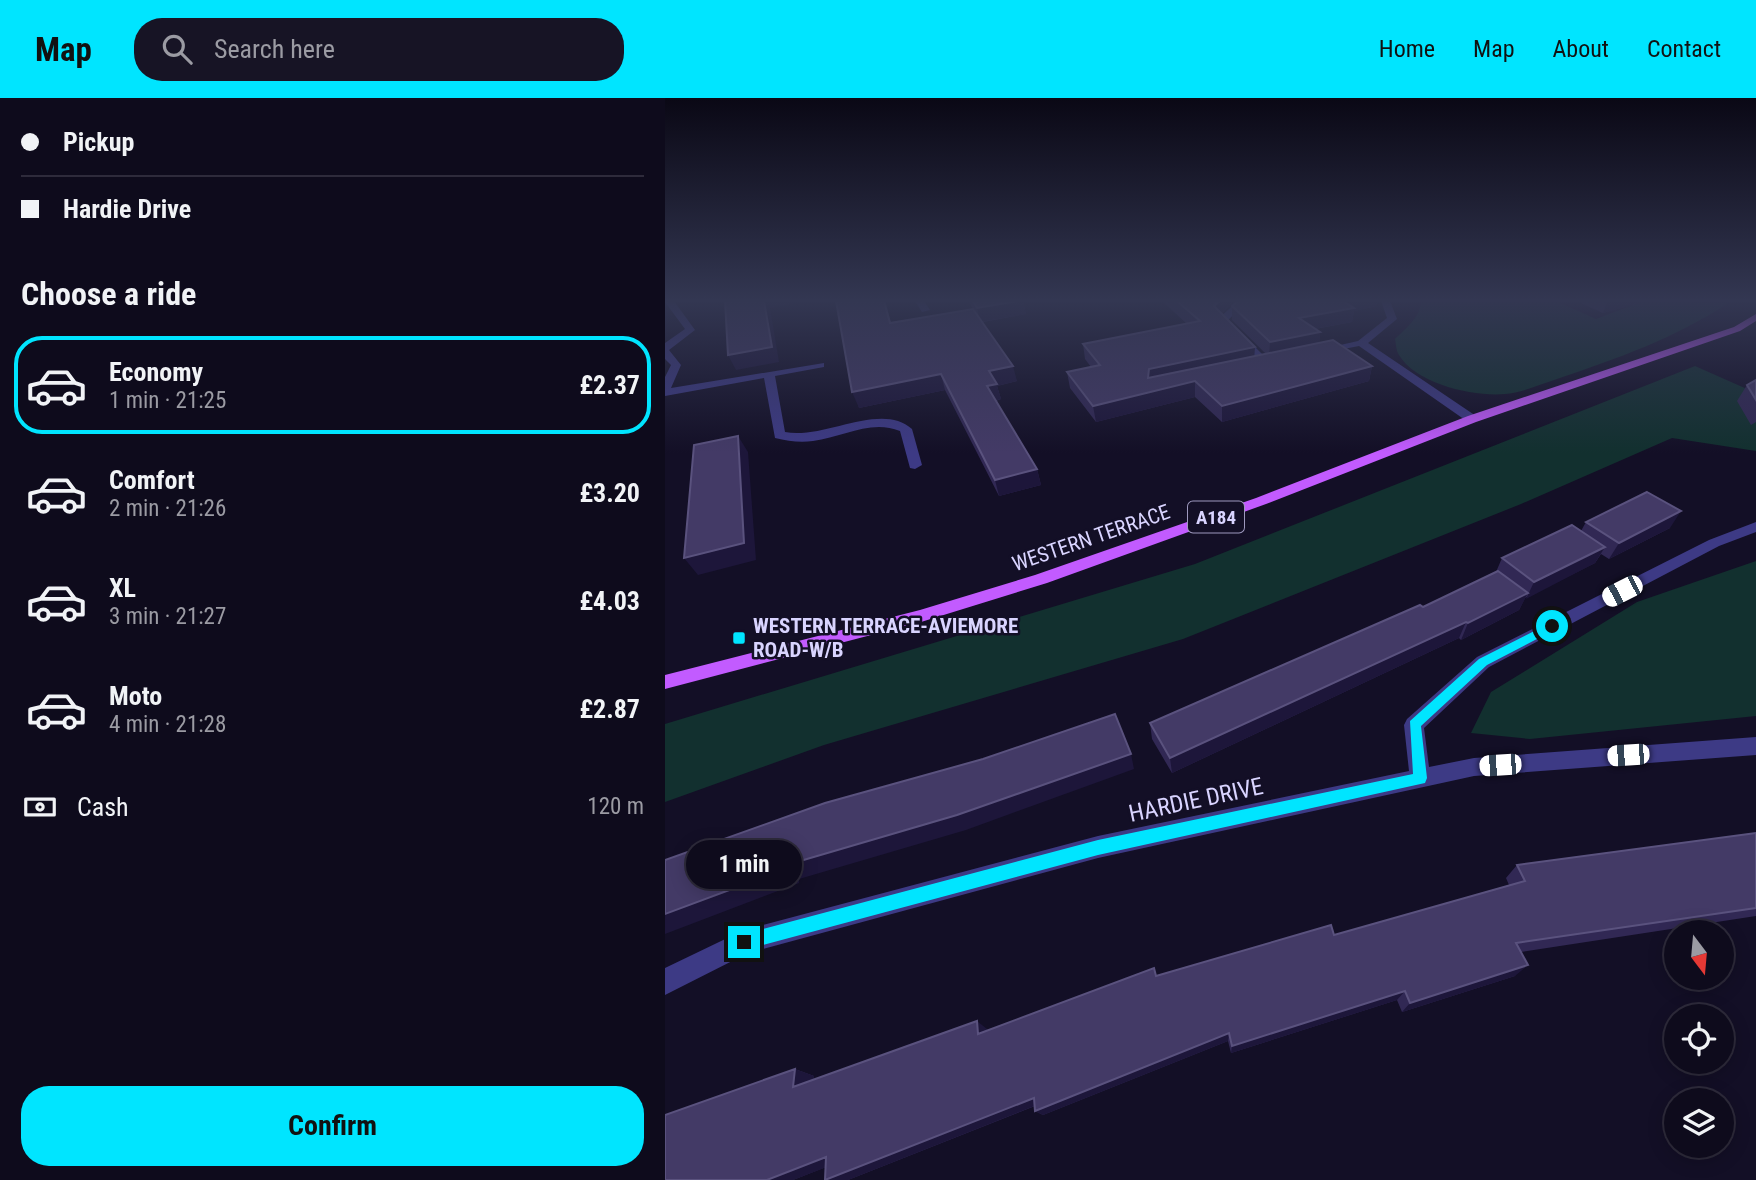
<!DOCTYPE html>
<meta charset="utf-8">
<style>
:root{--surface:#0e0b1c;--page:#171425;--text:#f1f3f6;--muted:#9b9ba3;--line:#2e2b3b;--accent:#00e5ff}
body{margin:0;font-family:"Roboto Condensed",sans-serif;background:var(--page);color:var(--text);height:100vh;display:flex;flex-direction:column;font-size:26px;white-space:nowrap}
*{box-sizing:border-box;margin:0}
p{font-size:23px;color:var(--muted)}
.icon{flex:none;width:38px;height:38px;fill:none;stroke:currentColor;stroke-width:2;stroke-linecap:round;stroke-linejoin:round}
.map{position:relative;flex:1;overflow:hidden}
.details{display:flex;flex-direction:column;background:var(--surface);width:665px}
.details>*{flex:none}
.guide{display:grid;align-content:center;height:154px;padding:0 21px;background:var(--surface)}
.needle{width:46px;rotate:164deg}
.tools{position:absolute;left:999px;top:822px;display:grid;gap:14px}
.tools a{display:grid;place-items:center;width:70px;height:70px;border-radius:50%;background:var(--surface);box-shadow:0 4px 18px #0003,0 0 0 2px var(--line);font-size:35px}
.end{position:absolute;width:32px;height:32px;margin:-16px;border:9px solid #00e5ff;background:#111;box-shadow:0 0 0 4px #111}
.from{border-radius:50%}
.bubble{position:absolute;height:49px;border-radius:24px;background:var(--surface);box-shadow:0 4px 18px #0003,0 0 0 2px var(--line);font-size:23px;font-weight:700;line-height:49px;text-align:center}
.car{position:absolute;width:21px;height:42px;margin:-21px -10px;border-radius:9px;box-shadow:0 0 5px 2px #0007;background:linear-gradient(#fff 24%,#345 0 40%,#fff 0 76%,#345 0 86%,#fff 0)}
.guide b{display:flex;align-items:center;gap:24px;height:66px;font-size:26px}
.guide b+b{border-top:2px solid var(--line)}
.guide i{width:18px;height:18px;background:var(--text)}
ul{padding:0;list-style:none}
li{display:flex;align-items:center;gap:21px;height:98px;margin:0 14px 10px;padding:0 7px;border:4px solid transparent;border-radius:28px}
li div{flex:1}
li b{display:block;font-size:26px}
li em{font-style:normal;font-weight:700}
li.selected{border-color:var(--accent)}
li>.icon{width:63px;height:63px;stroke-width:1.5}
h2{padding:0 21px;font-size:32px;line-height:84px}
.pay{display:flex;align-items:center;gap:18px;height:77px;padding:0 21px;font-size:26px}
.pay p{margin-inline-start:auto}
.action{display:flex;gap:14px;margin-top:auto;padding:14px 21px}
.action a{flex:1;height:80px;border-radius:28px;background:var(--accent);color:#111;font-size:28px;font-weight:700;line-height:80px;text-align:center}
header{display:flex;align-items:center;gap:42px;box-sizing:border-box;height:98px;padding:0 35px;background:var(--accent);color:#111}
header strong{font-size:33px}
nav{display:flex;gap:38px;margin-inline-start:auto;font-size:24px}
.search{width:490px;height:63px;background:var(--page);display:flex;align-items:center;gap:18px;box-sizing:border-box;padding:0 24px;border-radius:28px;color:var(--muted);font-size:26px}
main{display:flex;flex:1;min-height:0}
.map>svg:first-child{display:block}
.green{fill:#12302f}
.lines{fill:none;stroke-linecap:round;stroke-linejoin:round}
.street{fill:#3d3a85;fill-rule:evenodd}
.primary{fill:#c25bff;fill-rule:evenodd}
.wall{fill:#312854}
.shaded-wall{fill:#1d163a}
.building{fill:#433a66;stroke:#5a527e;stroke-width:2}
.route{fill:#00e5ff}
.poi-dot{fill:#00e5ff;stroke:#130f26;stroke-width:2.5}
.labels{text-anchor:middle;stroke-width:5;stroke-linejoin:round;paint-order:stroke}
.shield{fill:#130f26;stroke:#9e99be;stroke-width:2}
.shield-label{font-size:19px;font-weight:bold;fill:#d9d4ff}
.street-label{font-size:21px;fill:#d9d4ff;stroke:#130f26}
.poi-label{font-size:21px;font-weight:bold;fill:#d9d4ff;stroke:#130f26;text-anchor:start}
.near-street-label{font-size:24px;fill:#d9d4ff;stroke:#130f26}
</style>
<header>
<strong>Map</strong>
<div class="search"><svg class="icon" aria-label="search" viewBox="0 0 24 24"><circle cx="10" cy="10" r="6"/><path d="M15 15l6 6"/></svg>Search here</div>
<nav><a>Home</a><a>Map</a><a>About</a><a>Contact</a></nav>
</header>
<main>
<section class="details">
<div class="guide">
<b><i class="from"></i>Pickup</b>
<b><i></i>Hardie Drive</b>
</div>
<h2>Choose a ride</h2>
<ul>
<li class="selected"><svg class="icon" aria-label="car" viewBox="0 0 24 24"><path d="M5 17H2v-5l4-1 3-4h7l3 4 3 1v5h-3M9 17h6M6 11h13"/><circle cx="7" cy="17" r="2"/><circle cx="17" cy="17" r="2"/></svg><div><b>Economy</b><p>1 min · 21:25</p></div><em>£2.37</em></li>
<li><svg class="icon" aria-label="car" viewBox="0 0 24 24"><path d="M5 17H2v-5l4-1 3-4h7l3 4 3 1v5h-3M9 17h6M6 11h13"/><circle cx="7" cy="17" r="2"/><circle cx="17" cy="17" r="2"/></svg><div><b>Comfort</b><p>2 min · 21:26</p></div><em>£3.20</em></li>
<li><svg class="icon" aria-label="car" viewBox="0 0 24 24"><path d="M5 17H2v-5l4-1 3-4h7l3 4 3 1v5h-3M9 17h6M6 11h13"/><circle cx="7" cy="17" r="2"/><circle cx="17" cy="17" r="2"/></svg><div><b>XL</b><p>3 min · 21:27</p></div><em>£4.03</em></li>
<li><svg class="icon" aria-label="car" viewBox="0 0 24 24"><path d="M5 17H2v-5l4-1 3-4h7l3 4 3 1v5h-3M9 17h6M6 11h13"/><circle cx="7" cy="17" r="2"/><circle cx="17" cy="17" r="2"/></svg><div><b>Moto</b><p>4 min · 21:28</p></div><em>£2.87</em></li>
</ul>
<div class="pay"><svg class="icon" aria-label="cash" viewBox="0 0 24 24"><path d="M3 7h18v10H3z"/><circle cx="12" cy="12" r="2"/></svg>Cash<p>120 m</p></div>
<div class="action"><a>Confirm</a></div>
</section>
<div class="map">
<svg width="1091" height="1082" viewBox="0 0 1091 1082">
<rect width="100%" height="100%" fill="#130f26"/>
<path class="green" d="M 756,203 L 891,203 L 931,221 L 979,203 L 1063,205 C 1011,240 951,261 892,281 C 876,286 857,295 840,296 C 809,299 751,286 734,257 C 731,253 731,245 730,241 C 740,231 756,219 756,203 Z
M 1030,268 L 1091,295 L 1091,353 L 1007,340 L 856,406 L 518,541 L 159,647 L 0,704 L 0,626 L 530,466 Z
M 1091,463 L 1091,618 L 865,641 L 806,635 L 826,594 L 972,504 Z"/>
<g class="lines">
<path class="street" d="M 9,203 L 30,232 L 4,252 L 16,267 L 6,290 L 159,265 L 159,269 L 110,278 L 120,334 C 159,342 216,303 247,331 L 257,367 L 250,371 L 245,370 L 235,333 C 206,321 178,339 148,343 C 135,345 123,343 110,340 L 99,280 L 0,298 L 0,279 L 6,267 L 0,261 L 0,245 L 20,231 L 0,204 Z
M 250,203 L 259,203 L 265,212 L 257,214 Z
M 573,203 L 583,203 L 563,222 L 605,264 L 605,268 L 597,268 L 552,222 Z
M 716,203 L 725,203 L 732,221 L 703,245 L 811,318 L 811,324 L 803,324 L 694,248 L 653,256 L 653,252 L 693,243 L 722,220 Z
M 1091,424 L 1091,434 L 1054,448 L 824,569 L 759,630 L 764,669 L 809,660 L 1091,639 L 1091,657 L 809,678 L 433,760 L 83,855 L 0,897 L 0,870 L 79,832 L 433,738 L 744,673 L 739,627 L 742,621 L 812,559 L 1044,442 Z"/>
<path class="primary" d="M 1091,216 L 1091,223 L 1075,233 L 811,324 L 601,406 L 382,485 L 256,524 L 0,591 L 0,577 L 255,512 L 370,477 L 591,400 L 803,318 L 1069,229 Z"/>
</g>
<path class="wall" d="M 171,203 L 220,203 L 226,224 L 308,211 L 303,203 L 358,203 L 361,216 L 318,224 L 352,283 L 332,288 L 336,301 L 331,303 L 372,371 L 376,387 L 334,398 L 280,292 L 194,310 Z
M 497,203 L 570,203 L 557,215 L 589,258 L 601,256 L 567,222 L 567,208 L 712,208 L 689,213 L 687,224 L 650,231 L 655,234 L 654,245 L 707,268 L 704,283 L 557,324 L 530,299 L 431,324 L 405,290 L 402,274 L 426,269 L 420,261 L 418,246 L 522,226 Z
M 911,203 L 981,203 L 938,215 Z
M 1091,282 L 1091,324 L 1086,327 L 1072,303 L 1082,287 Z
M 921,424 L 1005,430 L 944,461 L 936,456 L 930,465 L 860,500 L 854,512 L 796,542 L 794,540 L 507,675 L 487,641 L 485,625 L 758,509 L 831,474 L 837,460 L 916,433 Z
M 1091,735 L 1091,818 L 856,854 L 850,878 L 737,914 L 732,902 L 566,955 L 563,943 L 378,1017 L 370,1013 L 370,1008 L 183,1082 L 160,1082 L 161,1069 L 128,1082 L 0,1082 L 130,971 L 149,978 L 148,982 L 322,931 L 322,932 L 491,878 L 669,837 L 844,787 L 841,780 L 852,767 Z"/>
<path class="shaded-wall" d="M 99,203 L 140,203 L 105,210 L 114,264 L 71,272 L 63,257 Z
M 353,203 L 358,203 L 361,216 L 315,224 L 312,210 Z
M 555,203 L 570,203 L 549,222 L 549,208 Z
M 676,203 L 712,203 L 712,208 L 689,213 L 687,224 L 632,234 L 634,220 Z
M 943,203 L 981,203 L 938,215 Z
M 655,234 L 654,249 L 604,259 L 605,244 Z
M 590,249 L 589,263 L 530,283 L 530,299 L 431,324 L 428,308 L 483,280 L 484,271 Z
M 348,268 L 352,283 L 332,288 L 336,301 L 326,304 L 322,288 L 324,273 Z
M 707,268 L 704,283 L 557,324 L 557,308 Z
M 276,276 L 280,292 L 194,310 L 187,294 Z
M 73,338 L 83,354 L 91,462 L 33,477 L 19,460 Z
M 372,371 L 376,387 L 334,398 L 330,382 Z
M 1016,413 L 1005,430 L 944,461 L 954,445 Z
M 940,449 L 930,465 L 861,501 L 869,484 Z
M 863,495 L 854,512 L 796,542 L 803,525 Z
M 801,524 L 794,540 L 507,675 L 505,660 Z
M 466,656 L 469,671 L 301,732 L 134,781 L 134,785 L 0,836 L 0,816 L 118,768 Z
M 863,867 L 850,878 L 737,914 L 745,905 Z
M 740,893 L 732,902 L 566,955 L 567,948 Z
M 312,923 L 322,931 L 323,944 L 313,936 Z
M 564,935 L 563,943 L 378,1017 L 370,1013 Z
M 130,971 L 149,978 L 147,995 L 128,989 Z
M 369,1000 L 377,1005 L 183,1082 L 160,1082 Z
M 161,1059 L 180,1062 L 128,1082 L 102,1082 Z"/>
<path class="building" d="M 60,203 L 99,203 L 107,249 L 63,257 Z
M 171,203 L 219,203 L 225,225 L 308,211 L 348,268 L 324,273 L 332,286 L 322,288 L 372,371 L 330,382 L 276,276 L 187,294 Z
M 308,203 L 353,203 L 312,210 Z
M 512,203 L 555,203 L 549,208 L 590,249 L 484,271 L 483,280 L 668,242 L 707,268 L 557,308 L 530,283 L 428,308 L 402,274 L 435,267 L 418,246 L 535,223 Z
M 573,203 L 678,203 L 689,210 L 634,220 L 655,234 L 605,244 L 567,208 Z
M 1091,282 L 1091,302 L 1082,287 Z
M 73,338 L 79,445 L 19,460 L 29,347 Z
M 982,394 L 1016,413 L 954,445 L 921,424 Z
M 907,427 L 940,449 L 869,484 L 837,460 Z
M 833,473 L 863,495 L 803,525 L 801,524 L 505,660 L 485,625 L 755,507 L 758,509 Z
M 450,616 L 466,656 L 292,717 L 118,768 L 118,772 L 0,816 L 0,762 L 160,705 L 318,661 Z
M 1091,735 L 1091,810 L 851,845 L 863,867 L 745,905 L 740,893 L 567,948 L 564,935 L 370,1013 L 369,1000 L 160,1082 L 161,1059 L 102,1082 L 0,1082 L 0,1017 L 130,971 L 128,989 L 312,923 L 313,936 L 489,870 L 491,878 L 666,827 L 669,837 L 860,783 L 852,767 Z"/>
<linearGradient id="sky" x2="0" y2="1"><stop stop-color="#0a0815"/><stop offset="0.57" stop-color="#333752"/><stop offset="1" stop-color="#333752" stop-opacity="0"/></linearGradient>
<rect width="1091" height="355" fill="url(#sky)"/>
<path class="route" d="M 887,524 L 891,525 L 891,531 L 822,567 L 756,628 L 762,680 L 760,685 L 433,757 L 79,852 L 73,850 L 71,844 L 73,838 L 79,836 L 433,742 L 748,676 L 745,623 L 814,561 Z"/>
<rect class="poi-dot" x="67" y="533" width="14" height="14" rx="3.5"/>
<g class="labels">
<rect class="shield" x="523" y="403.5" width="56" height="31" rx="5"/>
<g class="shield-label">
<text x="551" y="426">A184</text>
</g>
<g class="street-label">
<text transform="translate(426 440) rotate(-19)" y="7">WESTERN TERRACE</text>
</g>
<g class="poi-label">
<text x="88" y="535">WESTERN TERRACE-AVIEMORE<tspan x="88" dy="24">ROAD-W/B</tspan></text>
</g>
<g class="near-street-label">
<text transform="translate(531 702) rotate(-12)" y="8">HARDIE DRIVE</text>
</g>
</g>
</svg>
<div class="tools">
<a><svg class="needle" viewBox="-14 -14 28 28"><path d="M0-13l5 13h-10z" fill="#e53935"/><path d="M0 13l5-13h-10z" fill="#9b9ba3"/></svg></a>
<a><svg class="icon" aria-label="locate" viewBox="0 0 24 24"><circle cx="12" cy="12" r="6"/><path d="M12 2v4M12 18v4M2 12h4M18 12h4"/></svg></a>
<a><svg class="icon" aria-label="layers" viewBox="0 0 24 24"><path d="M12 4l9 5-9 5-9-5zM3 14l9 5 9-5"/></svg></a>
</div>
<i class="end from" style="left:887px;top:528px"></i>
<i class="end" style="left:79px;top:844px"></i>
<div class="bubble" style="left:21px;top:742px;width:116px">1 min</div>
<i class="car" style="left:957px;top:493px;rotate:243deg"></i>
<i class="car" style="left:963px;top:657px;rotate:266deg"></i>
<i class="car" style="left:835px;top:667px;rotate:266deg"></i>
</div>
</main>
